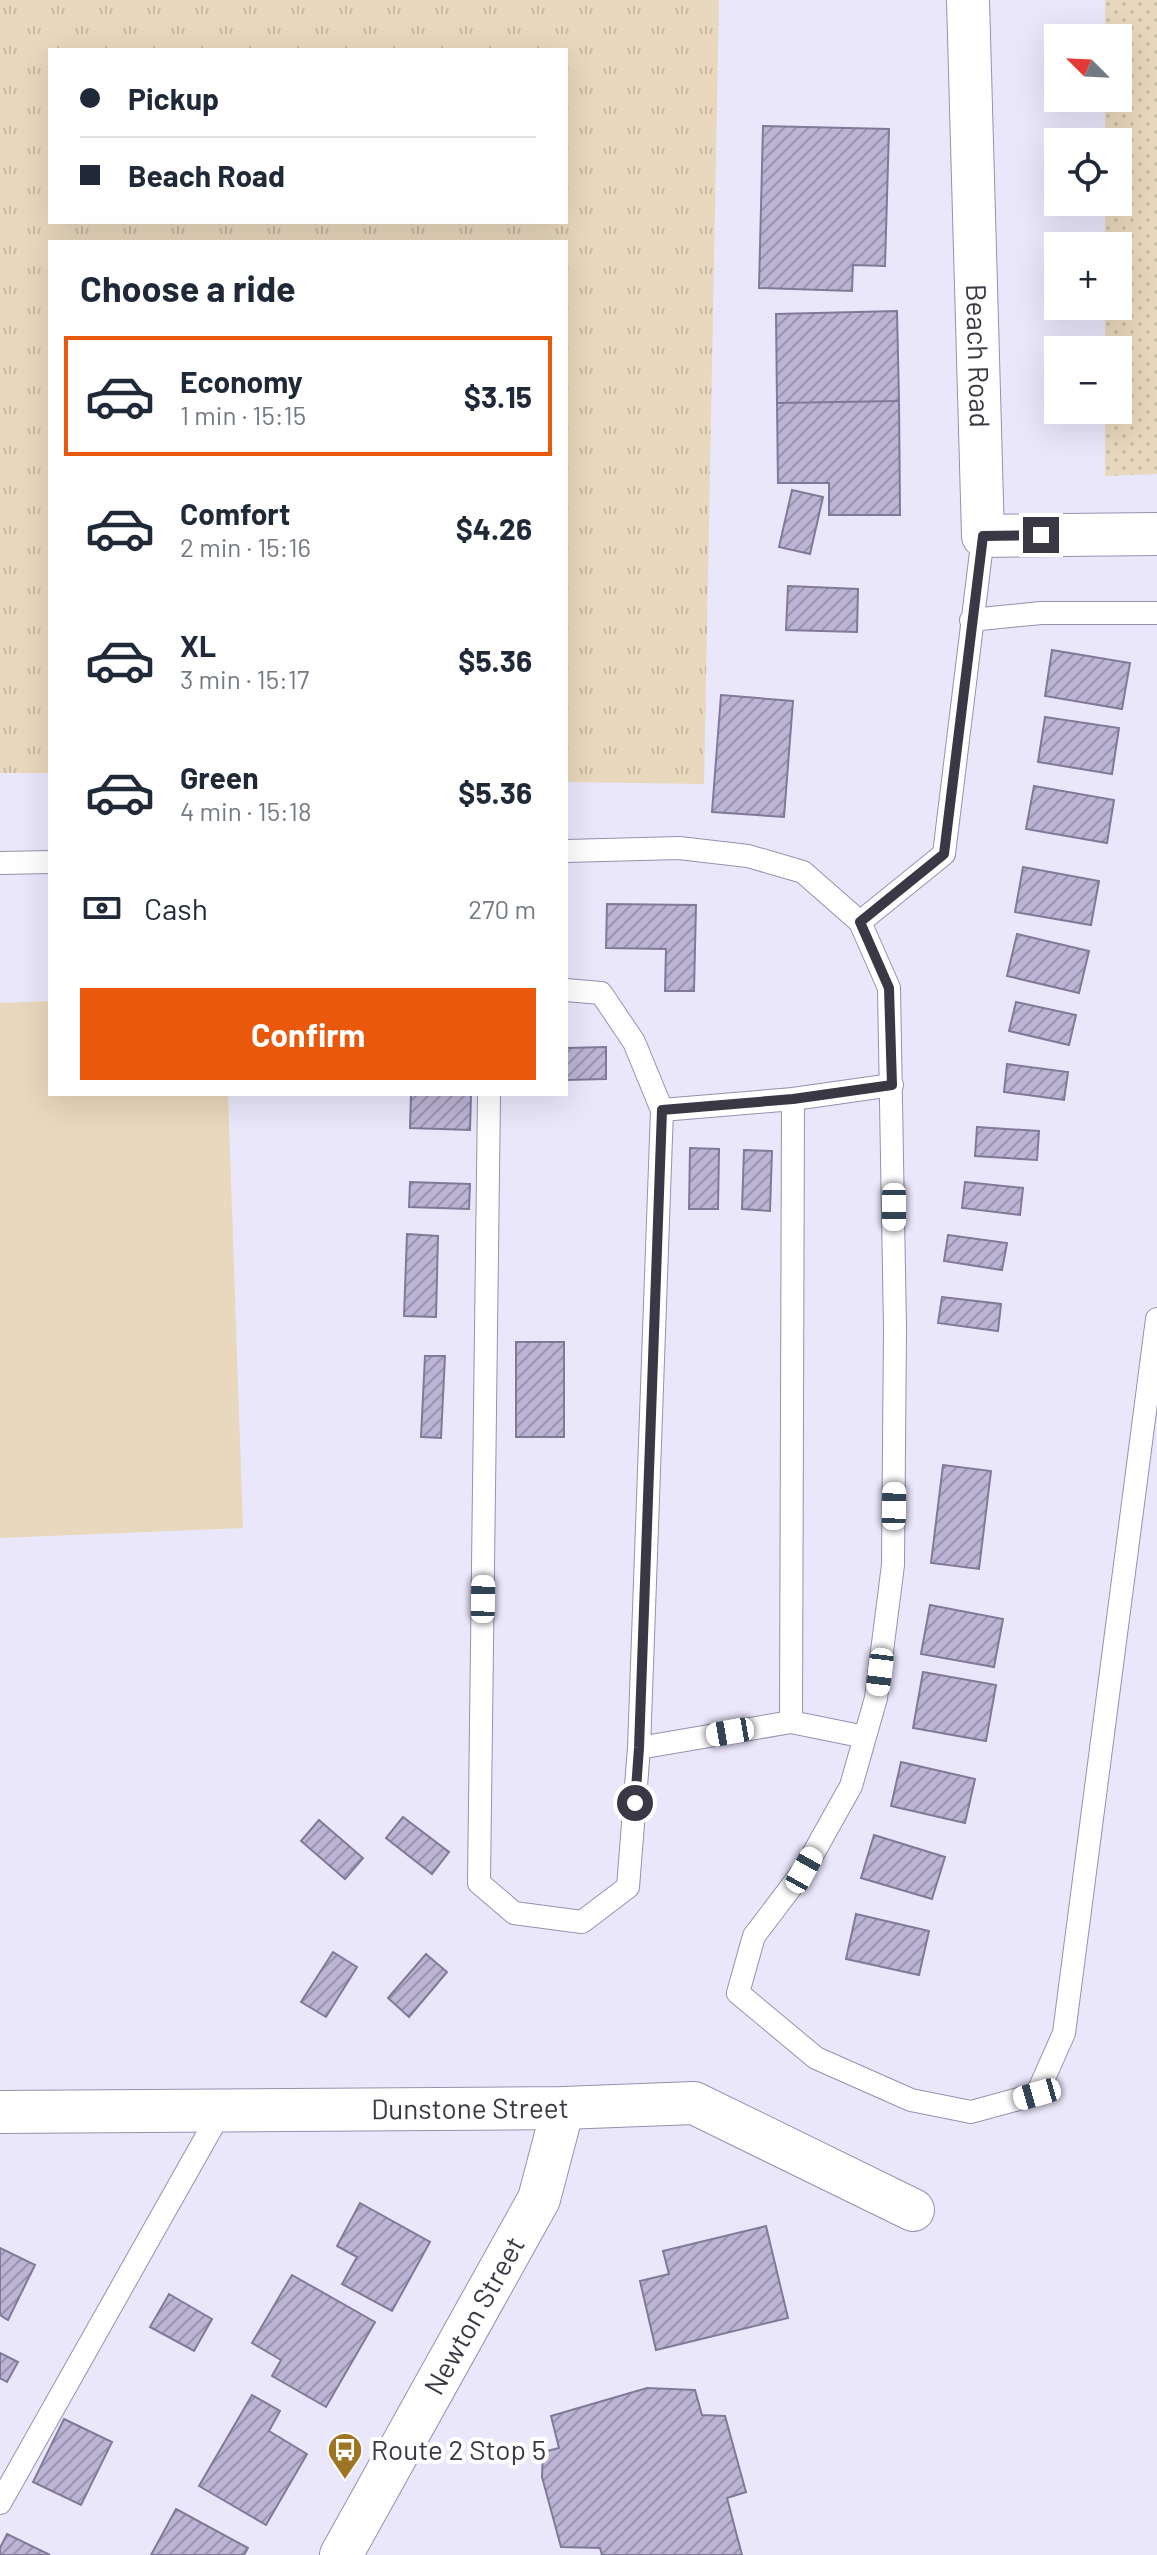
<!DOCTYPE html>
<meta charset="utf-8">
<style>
:root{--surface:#fff;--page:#f6f6f7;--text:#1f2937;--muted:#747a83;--line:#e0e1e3;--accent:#ea580c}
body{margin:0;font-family:Barlow,sans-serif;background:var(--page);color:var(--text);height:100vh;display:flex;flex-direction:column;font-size:30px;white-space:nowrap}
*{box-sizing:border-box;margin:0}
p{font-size:26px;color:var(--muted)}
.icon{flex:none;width:44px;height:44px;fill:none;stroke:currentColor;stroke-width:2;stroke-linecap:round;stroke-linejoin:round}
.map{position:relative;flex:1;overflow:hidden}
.panel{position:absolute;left:48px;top:240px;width:520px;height:856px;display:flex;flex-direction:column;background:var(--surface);border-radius:0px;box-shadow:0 8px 32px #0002}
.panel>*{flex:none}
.hud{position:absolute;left:48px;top:48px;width:520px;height:176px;border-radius:0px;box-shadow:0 8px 32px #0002;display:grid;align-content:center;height:176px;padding:0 32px;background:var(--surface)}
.needle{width:52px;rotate:294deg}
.controls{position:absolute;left:1044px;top:24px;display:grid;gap:16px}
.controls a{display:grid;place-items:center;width:88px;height:88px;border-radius:0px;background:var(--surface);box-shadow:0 8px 32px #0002;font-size:40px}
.end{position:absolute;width:36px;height:36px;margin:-18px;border:10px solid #3b3845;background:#fff;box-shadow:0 0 0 4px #fff}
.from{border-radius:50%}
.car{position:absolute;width:24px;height:48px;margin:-24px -12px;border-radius:10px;box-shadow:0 0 6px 2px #0007;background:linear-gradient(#fff 24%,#345 0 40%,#fff 0 76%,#345 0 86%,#fff 0)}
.hud b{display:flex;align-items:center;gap:28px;height:76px;font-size:30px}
.hud b+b{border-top:2px solid var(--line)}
.hud i{width:20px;height:20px;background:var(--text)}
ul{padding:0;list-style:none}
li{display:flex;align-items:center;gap:24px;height:120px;margin:0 16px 12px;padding:0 16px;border:4px solid transparent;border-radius:0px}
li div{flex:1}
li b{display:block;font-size:30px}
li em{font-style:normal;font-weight:700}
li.active{border-color:var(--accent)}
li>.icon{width:72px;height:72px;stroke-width:1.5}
h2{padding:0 32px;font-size:36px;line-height:96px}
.pay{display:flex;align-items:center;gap:20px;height:88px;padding:0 32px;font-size:30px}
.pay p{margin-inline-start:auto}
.action{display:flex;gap:16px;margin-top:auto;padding:16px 32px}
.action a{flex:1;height:92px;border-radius:0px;background:var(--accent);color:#fff;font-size:32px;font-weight:700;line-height:92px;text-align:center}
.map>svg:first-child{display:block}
.grass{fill:url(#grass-dots)}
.park{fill:url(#park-tufts);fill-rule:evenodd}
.pitch{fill:#e8d8bd}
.building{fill:url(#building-hatch);stroke:#807997;stroke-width:2}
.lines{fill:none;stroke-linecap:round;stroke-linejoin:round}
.service-casing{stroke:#9790af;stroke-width:24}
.minor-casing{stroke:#9790af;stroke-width:44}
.service{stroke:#fff;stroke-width:22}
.minor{stroke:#fff;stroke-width:42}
.route{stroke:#3b3845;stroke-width:10}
.labels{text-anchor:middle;stroke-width:8;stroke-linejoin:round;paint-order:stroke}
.street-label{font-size:28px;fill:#3b3845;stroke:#fff}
.poi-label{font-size:28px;fill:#3b3845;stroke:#fff;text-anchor:start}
</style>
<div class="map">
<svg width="1157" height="2555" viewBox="0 0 1157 2555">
<defs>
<pattern id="grass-dots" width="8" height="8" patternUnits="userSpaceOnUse" patternTransform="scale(2)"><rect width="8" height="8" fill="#e8d8bd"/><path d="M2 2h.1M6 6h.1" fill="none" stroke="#c8baa4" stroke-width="1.8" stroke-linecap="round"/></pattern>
<pattern id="park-tufts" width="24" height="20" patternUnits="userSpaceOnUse" patternTransform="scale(2)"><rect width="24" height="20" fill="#e8d8bd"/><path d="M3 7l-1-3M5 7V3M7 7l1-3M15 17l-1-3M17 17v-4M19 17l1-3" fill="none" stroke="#c8baa4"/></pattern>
<pattern id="building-hatch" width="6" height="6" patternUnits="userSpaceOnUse" patternTransform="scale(2)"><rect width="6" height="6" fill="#bcb4d4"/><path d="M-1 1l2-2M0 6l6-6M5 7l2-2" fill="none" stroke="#9a93ae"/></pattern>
</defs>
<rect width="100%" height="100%" fill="#ebe7fb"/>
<path class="grass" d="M 1105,0 L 1157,0 L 1157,474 L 1105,476 L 1105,410 L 1118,410 L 1118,350 L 1105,350 L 1105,306 L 1118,306 L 1118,246 L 1105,246 L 1105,202 L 1118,202 L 1118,142 L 1105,142 L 1105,98 L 1118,98 L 1118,38 L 1105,38 Z"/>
<path class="park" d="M 0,0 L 719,0 L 704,784 L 566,782 L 566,242 L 50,242 L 50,773 L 0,773 ZM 50,50 L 566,50 L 566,222 L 50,222 Z"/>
<path class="pitch" d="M 50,1001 L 50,1094 L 228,1094 L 243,1528 L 0,1538 L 0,1003 Z"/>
<path class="building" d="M 763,126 L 889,129 L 885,266 L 853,265 L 852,291 L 759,288 Z
M 897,311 L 899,401 L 777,403 L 776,314 Z
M 899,401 L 900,515 L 829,515 L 829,483 L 778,483 L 777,403 Z
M 792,490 L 823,497 L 810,554 L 779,547 Z
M 788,586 L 858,589 L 857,632 L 786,630 Z
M 1052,650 L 1130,663 L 1122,709 L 1045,696 Z
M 721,695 L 793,701 L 784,817 L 712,812 Z
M 1045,717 L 1119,728 L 1112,774 L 1038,762 Z
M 1034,786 L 1114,800 L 1107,843 L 1026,829 Z
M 1023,867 L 1099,881 L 1091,925 L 1015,912 Z
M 607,904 L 696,905 L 694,991 L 665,991 L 666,949 L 606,948 Z
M 1017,934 L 1089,951 L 1079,993 L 1007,976 Z
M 1016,1002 L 1076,1015 L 1069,1045 L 1009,1031 Z
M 606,1047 L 606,1079 L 566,1080 L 566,1048 Z
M 1007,1064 L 1068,1072 L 1064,1100 L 1004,1092 Z
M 411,1094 L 471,1095 L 470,1130 L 410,1128 Z
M 977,1127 L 1039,1131 L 1037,1160 L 975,1156 Z
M 690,1148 L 719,1149 L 718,1209 L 689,1209 Z
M 744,1150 L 772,1151 L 770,1211 L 742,1209 Z
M 410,1182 L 470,1184 L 469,1209 L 409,1207 Z
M 965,1182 L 1023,1188 L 1020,1215 L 962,1208 Z
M 407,1234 L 438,1236 L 436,1317 L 404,1316 Z
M 948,1235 L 1007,1243 L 1002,1270 L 944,1261 Z
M 942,1297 L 1001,1304 L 998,1331 L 938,1323 Z
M 516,1342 L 564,1342 L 564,1437 L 516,1437 Z
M 425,1356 L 445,1356 L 441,1438 L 421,1437 Z
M 943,1465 L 991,1471 L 979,1569 L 931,1563 Z
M 930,1605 L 1003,1619 L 994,1667 L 921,1654 Z
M 923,1672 L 996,1685 L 986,1741 L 913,1728 Z
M 901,1762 L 975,1779 L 965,1823 L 891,1806 Z
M 403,1817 L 449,1852 L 432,1874 L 386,1838 Z
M 319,1820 L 363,1858 L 345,1879 L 301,1841 Z
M 874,1835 L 945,1857 L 932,1899 L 861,1878 Z
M 856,1914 L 929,1931 L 919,1975 L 846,1959 Z
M 333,1952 L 357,1967 L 326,2017 L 301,2002 Z
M 426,1954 L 447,1972 L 409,2017 L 388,1998 Z
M 360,2203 L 430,2242 L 392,2311 L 342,2284 L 357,2257 L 337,2246 Z
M 766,2226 L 788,2318 L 656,2350 L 640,2281 L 669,2274 L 663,2251 Z
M 0,2248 L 35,2265 L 8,2320 L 0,2315 Z
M 292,2275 L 375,2322 L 326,2407 L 272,2376 L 281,2360 L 252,2343 Z
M 169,2294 L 212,2319 L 194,2351 L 150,2327 Z
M 0,2353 L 18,2362 L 7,2382 L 0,2378 Z
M 647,2388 L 695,2390 L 702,2415 L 725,2416 L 746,2492 L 727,2498 L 742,2555 L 602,2555 L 600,2548 L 561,2547 L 542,2477 L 543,2452 L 559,2448 L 551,2416 Z
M 252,2395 L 280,2411 L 269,2431 L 307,2454 L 266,2525 L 199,2486 Z
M 64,2419 L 112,2442 L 81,2505 L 33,2482 Z
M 176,2509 L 248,2548 L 244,2555 L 151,2555 Z
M 7,2534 L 50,2555 L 0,2555 L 0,2548 Z"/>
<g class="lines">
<defs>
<path id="service" d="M 971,620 L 1041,613 L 1157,613
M 566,851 L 679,848 L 748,856 L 803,872 L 860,922 L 889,988 L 895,1328 L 893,1565 L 876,1698 L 851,1786 L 804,1870 L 754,1936 L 738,1993 L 816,2058 L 911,2100 L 971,2112 L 1037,2094 L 1064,2033 L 1157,1319
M 0,863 L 50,862
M 860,922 L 944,854 L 983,536
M 566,990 L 601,993 L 634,1042 L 662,1110
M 489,1094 L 479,1883 L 514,1913 L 582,1922 L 628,1887 L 639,1748
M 791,1722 L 639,1748 L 662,1110 L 793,1099
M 865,1737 L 791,1722 L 793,1099 L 892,1085
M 0,2503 L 221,2111"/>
<g id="minor">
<path id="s1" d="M 968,0 L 983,536 L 1157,534"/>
<path id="s2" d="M 0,2112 L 563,2108 L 694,2103 L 913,2210"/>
<path id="s3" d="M 341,2555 L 539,2199 L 563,2108"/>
</g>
</defs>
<use href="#service" class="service-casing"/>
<use href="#minor" class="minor-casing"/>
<use href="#service" class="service"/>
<use href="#minor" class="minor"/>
</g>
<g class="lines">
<path class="route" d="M 635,1803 L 639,1748 L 662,1110 L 793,1099 L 892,1085 L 889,988 L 860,922 L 944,854 L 983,536 L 1041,535"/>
</g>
<defs>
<symbol id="bus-pin" viewBox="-11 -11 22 30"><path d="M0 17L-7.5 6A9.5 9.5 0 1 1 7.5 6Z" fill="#9e7623" stroke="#fff"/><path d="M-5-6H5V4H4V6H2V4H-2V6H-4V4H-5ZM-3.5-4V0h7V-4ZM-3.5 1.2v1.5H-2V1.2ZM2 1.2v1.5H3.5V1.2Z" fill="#fff"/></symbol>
</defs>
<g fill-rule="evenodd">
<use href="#bus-pin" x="325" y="2430" width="40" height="54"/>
</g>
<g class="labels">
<g class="street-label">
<text dy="10" stroke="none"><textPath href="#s1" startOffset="356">Beach Road</textPath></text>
<text dy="10" stroke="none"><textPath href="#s2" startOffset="470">Dunstone Street</textPath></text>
<text dy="10" stroke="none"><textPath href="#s3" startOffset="274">Newton Street</textPath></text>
</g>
<g class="poi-label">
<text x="371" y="2460">Route 2 Stop 5</text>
</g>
</g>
</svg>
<div class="controls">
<a><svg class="needle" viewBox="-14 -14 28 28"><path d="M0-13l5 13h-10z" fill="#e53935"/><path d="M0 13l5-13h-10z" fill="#747a83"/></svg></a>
<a><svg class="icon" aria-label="locate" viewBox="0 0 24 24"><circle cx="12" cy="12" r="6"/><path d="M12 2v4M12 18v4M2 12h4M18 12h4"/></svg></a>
<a>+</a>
<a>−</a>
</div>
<i class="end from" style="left:635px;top:1803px"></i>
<i class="end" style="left:1041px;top:535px"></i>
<i class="car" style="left:894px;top:1207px;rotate:180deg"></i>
<i class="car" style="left:894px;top:1506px;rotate:1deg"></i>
<i class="car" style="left:483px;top:1599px;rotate:1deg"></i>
<i class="car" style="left:880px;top:1672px;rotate:187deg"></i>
<i class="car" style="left:730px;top:1732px;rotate:260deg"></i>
<i class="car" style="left:804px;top:1870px;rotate:29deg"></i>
<i class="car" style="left:1037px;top:2094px;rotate:254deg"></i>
<div class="hud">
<b><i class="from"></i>Pickup</b>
<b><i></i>Beach Road</b>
</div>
<section class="panel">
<h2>Choose a ride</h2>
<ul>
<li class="active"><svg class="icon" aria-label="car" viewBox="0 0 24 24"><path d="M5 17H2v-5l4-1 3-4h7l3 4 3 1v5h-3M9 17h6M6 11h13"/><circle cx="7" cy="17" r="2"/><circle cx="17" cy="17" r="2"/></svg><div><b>Economy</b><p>1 min · 15:15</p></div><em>$3.15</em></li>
<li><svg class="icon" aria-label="car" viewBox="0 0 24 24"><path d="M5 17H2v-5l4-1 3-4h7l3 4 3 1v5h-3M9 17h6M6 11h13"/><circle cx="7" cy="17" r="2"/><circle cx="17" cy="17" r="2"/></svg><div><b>Comfort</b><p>2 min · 15:16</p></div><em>$4.26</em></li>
<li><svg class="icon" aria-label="car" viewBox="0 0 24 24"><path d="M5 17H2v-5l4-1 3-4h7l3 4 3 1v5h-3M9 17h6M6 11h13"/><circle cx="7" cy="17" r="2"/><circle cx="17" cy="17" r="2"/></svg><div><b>XL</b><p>3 min · 15:17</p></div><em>$5.36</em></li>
<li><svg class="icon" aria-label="car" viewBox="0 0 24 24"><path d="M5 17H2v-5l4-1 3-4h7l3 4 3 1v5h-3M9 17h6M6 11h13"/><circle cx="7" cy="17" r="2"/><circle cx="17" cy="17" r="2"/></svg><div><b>Green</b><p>4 min · 15:18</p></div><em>$5.36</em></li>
</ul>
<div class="pay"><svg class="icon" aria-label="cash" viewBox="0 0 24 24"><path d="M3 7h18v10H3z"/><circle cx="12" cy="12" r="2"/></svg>Cash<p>270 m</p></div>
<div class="action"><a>Confirm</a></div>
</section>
</div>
